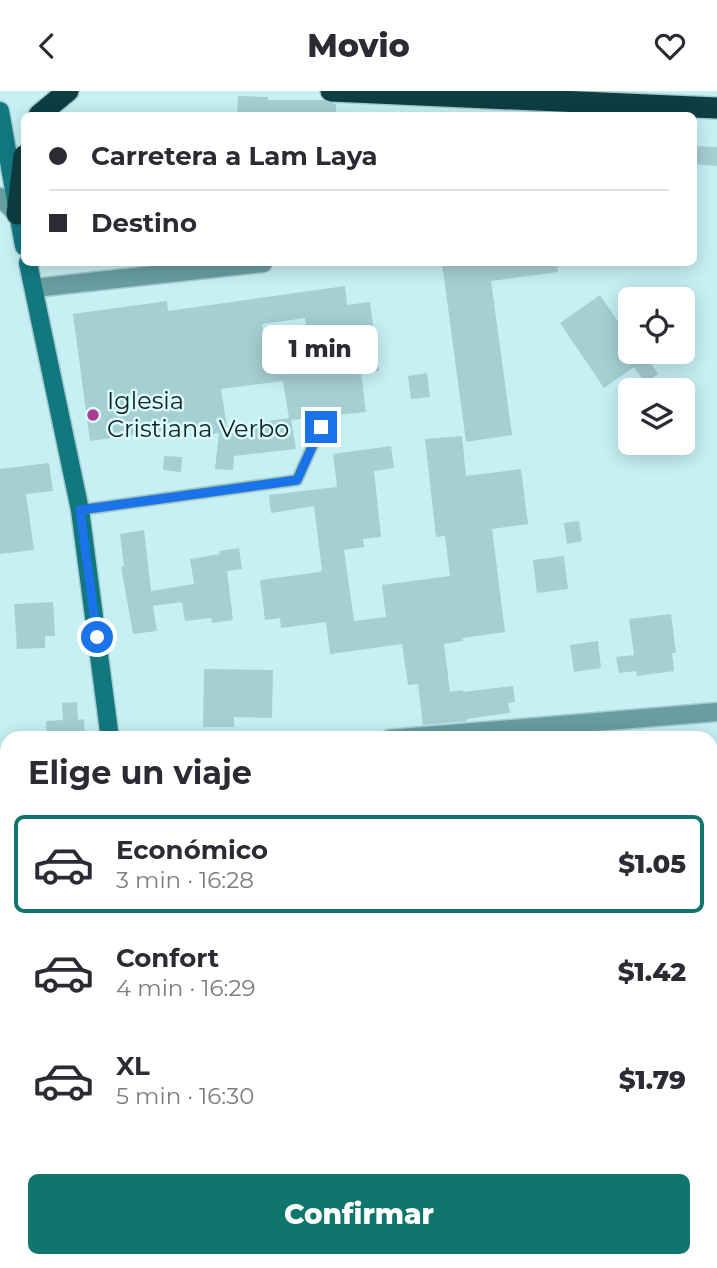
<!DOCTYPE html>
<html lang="es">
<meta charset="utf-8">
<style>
:root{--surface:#fff;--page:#f2f2f3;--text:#2b2b33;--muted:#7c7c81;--line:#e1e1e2;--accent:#0f766e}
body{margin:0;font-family:Montserrat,sans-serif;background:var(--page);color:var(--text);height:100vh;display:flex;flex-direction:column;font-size:26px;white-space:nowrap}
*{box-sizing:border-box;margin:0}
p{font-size:23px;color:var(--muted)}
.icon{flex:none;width:38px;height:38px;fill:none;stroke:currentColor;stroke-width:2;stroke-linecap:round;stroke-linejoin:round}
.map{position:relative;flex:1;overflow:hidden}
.drawer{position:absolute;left:0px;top:640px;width:718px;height:537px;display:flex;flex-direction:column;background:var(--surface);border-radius:21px 21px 0 0;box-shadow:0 4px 18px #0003}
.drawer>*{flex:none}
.top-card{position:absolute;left:21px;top:21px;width:676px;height:154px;border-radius:10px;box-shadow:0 4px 18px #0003;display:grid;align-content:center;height:154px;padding:0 28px;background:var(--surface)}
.fabs{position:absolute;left:618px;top:196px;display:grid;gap:14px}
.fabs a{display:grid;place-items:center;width:77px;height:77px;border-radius:10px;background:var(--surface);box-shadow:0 4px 18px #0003;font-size:35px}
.end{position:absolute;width:32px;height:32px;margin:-16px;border:9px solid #1a73e8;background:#fff;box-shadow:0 0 0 4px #fff}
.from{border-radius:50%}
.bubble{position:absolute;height:49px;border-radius:10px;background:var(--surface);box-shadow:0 4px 18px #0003;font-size:23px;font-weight:800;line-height:49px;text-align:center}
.top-card b{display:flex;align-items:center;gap:24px;height:66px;font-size:26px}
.top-card b+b{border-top:2px solid var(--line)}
.top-card i{width:18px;height:18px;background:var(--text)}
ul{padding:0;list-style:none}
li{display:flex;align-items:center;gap:21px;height:98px;margin:0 14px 10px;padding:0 14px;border:4px solid transparent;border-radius:10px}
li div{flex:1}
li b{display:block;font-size:26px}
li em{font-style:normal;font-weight:800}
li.on{border-color:var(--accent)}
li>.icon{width:63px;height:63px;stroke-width:1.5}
h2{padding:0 28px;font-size:32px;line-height:84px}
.action{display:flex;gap:14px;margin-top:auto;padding:14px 28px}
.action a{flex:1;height:80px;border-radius:10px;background:var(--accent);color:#fff;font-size:28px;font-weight:800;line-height:80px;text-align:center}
header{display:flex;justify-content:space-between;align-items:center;height:91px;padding:0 28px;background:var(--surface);font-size:32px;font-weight:800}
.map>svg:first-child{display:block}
.building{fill:#a6cfd3;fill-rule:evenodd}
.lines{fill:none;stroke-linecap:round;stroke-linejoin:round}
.lane-casing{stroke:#a5cbce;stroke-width:13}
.street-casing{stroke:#a5cbce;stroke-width:21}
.secondary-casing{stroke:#a5cbce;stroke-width:21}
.highway-casing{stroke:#a5cbce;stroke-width:24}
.lane{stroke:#689da1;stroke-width:10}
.street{stroke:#689da1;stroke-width:18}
.secondary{stroke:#127880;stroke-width:18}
.highway{stroke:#0e3e42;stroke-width:21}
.route{stroke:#1a73e8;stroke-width:9}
.poi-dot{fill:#ab3a95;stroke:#dafcfe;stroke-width:2.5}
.labels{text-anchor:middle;stroke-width:5;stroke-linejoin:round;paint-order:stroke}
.poi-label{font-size:24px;fill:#112122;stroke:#dafcfe;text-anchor:start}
</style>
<header><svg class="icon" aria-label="back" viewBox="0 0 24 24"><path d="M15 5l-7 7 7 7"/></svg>Movio<svg class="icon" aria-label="heart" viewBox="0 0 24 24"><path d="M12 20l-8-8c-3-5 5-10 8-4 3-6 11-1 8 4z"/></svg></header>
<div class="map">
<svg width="717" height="1177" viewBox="0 0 717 1177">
<rect width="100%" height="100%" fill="#c6f0f4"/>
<path class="building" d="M 238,5 L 268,6 L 268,9 L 322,9 L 336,13 L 336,24 L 237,24 Z
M 693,55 L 717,56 L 717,75 L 693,73 Z
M 442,172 L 557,172 L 558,181 L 491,190 L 512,344 L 466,351 Z
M 345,195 L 347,214 L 370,211 L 379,280 L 361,282 L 366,321 L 291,329 L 296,358 L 234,365 L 233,379 L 215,378 L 219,342 L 206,344 L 204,334 L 90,350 L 73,223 L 167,210 L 168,220 ZM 305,227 L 310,265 L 267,271 L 262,233 ZM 283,290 L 289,327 L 227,336 L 221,298 Z
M 600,204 L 630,248 L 630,261 L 643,261 L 658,283 L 645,292 L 634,276 L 604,297 L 560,232 Z
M 427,282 L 430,306 L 411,308 L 408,285 Z
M 462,345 L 466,385 L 521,378 L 528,433 L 492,438 L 505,541 L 462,547 L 463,550 L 444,553 L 450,601 L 463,599 L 463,601 L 513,595 L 515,611 L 508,612 L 510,622 L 467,628 L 467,630 L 423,634 L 418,593 L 408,594 L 402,553 L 330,563 L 326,531 L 281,537 L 280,527 L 265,529 L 260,489 L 320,481 L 322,479 L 314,415 L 271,422 L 269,404 L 337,396 L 333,363 L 391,355 L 394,377 L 374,380 L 381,446 L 363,448 L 364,456 L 344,459 L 354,530 L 386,526 L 382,494 L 450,485 L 445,445 L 436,446 L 425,348 Z
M 164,365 L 182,366 L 181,381 L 163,379 Z
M 49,372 L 53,400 L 26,403 L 34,459 L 0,463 L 0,378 Z
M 579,430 L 582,450 L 567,453 L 564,432 Z
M 144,439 L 151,500 L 194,493 L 190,468 L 220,463 L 219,460 L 239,457 L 242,478 L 227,480 L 233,529 L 212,532 L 211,527 L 185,530 L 182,511 L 153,515 L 157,540 L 133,543 L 121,476 L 124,475 L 120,443 Z
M 564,465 L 568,498 L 537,502 L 533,469 Z
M 53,511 L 55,545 L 45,545 L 45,557 L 17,558 L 14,513 Z
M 671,523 L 676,562 L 672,562 L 674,580 L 637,585 L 636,580 L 619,582 L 616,566 L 634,564 L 629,528 Z
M 598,550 L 601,577 L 574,581 L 570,554 Z
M 204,578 L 273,579 L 272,627 L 234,626 L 234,636 L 203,636 Z
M 77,611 L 78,629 L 84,628 L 85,648 L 47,648 L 46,630 L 63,629 L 62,612 Z"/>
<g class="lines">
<defs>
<path id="lane" d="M 80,419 L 297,389 L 321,336"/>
<path id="street" d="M 0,106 L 17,123
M 34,197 L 263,172
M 389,648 L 717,621
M 0,686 L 7,685
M 0,878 L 7,878"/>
<path id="secondary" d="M 0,20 L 24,155
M 28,172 L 80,419 L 110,648
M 172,1171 L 172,1177"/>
<path id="highway" d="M 331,0 L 717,17
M 39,24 L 68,0
M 17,123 L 24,65"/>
</defs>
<use href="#lane" class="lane-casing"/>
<use href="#street" class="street-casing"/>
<use href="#secondary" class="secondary-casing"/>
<use href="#highway" class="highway-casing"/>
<use href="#lane" class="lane"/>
<use href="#street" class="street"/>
<use href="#secondary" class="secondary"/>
<use href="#highway" class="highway"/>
</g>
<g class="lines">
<path class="route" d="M 97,546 L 80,419 L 297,389 L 321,336"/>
</g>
<circle class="poi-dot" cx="93" cy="324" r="7"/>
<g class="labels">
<g class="poi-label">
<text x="107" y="318">Iglesia<tspan x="107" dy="28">Cristiana Verbo</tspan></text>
</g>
</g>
</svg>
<div class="fabs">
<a><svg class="icon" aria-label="locate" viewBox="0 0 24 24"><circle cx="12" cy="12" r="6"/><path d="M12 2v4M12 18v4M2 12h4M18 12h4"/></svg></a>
<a><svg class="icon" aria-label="layers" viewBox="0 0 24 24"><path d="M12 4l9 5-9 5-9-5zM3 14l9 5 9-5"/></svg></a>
</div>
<i class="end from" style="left:97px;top:546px"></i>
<i class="end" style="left:321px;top:336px"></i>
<div class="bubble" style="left:262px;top:234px;width:116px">1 min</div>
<div class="top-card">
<b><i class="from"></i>Carretera a Lam Laya</b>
<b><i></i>Destino</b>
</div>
<section class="drawer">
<h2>Elige un viaje</h2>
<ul>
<li class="on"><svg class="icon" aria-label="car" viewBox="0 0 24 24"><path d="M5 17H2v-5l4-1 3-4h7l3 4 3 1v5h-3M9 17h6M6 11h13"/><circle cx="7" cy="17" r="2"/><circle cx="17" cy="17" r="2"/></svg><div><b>Económico</b><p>3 min · 16:28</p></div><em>$1.05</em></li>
<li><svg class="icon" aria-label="car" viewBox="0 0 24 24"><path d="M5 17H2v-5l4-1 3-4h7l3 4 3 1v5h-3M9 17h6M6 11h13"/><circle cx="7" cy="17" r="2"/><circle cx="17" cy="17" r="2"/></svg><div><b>Confort</b><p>4 min · 16:29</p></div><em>$1.42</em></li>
<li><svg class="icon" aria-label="car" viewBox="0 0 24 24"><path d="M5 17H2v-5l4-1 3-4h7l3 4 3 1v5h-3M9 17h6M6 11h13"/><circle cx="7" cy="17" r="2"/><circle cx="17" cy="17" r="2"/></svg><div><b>XL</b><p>5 min · 16:30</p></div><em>$1.79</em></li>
</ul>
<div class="action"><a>Confirmar</a></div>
</section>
</div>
